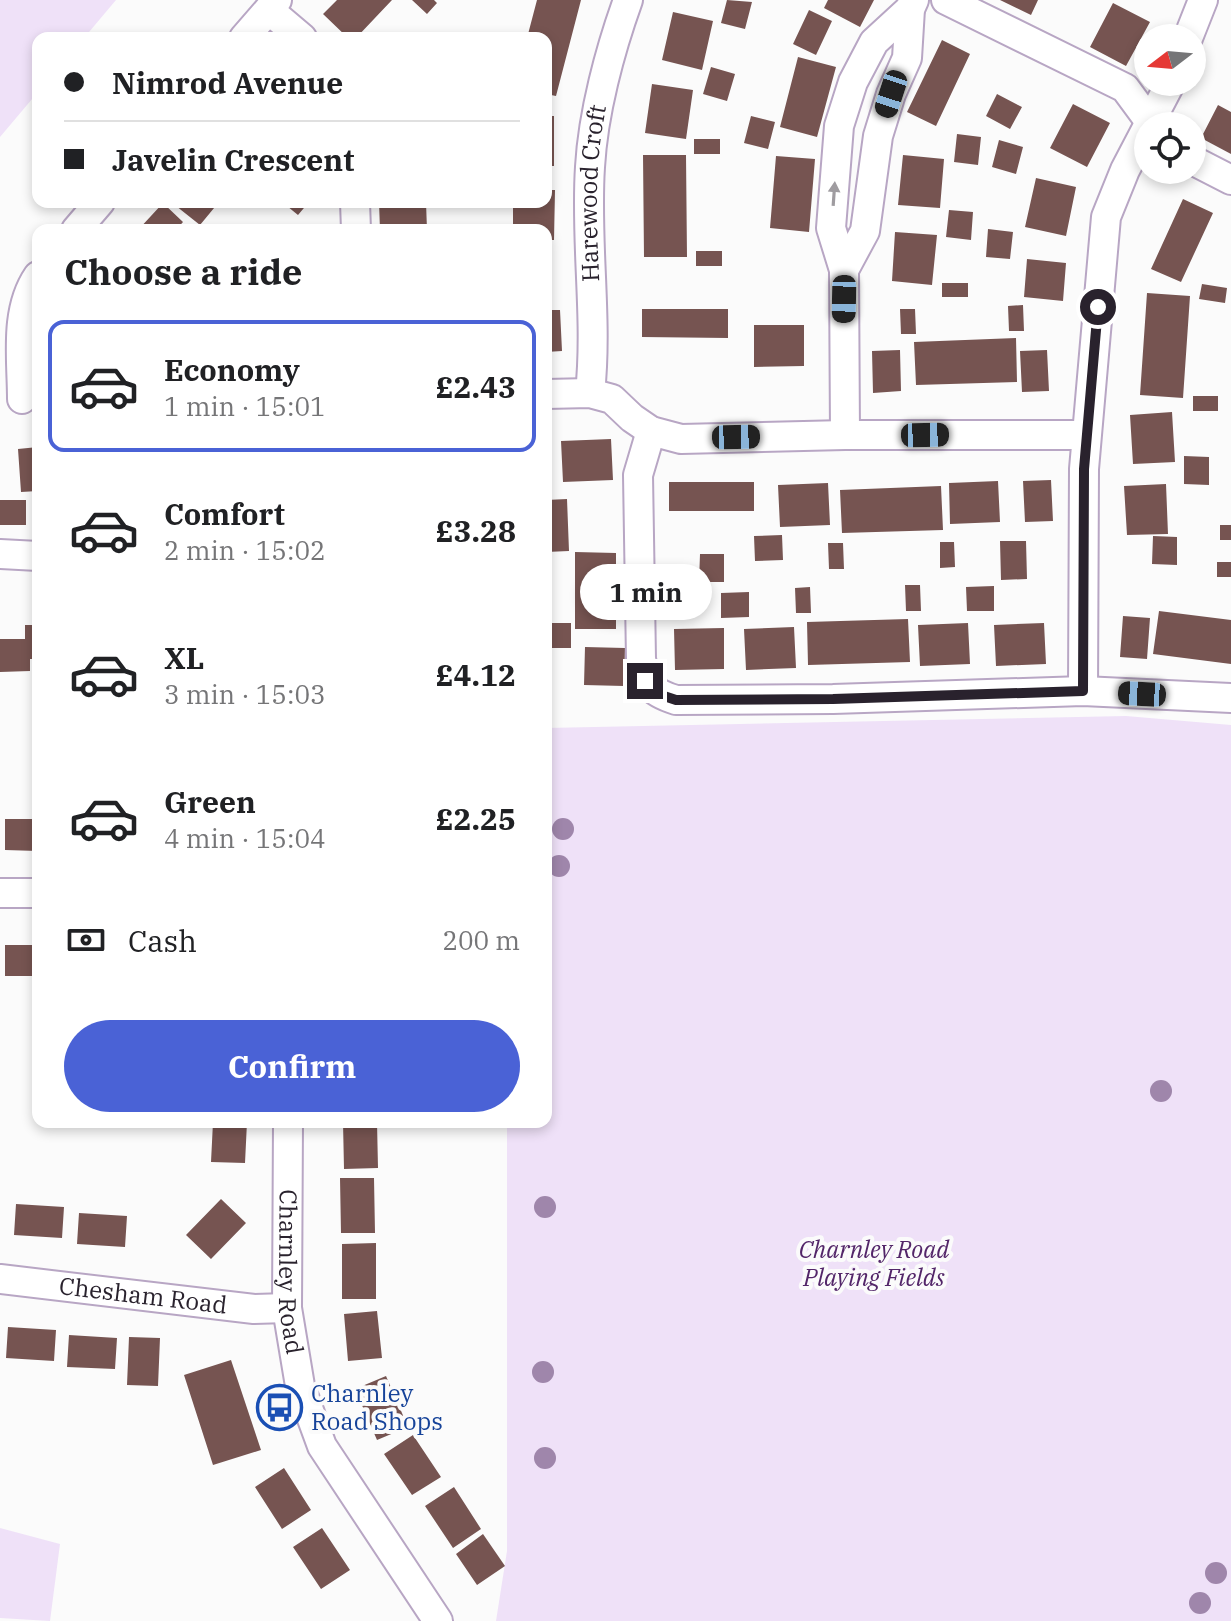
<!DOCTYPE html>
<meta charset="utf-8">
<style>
:root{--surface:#fff;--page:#f2f2f2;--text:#202124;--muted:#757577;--line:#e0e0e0;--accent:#4a62d6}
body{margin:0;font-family:"IBM Plex Serif",serif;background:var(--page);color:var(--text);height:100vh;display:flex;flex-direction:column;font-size:30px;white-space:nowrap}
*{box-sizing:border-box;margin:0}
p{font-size:26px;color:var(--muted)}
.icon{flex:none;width:44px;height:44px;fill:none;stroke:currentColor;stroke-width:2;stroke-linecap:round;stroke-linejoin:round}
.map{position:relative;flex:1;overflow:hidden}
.side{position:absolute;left:32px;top:224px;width:520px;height:904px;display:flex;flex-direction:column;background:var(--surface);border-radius:16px;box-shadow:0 4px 12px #0003}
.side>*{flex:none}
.banner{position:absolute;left:32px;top:32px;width:520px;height:176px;border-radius:16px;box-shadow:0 4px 12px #0003;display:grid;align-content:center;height:176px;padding:0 32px;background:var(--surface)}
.needle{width:52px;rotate:254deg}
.tools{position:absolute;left:1134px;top:24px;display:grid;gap:16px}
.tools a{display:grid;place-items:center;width:72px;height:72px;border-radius:50%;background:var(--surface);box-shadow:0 4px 12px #0003;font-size:40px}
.end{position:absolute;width:36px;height:36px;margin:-18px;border:10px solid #29222d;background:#fff;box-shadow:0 0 0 4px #fff}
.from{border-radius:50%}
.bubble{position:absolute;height:56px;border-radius:28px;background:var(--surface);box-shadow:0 4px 12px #0003;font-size:26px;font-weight:700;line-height:56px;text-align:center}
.car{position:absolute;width:24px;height:48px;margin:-24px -12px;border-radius:10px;box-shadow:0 0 6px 2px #0007;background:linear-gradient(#222 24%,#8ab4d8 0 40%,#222 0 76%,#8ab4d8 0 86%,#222 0)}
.banner b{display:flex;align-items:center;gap:28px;height:76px;font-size:30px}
.banner b+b{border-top:2px solid var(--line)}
.banner i{width:20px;height:20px;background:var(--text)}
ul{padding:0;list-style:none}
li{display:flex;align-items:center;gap:24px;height:132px;margin:0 16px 12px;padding:0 16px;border:4px solid transparent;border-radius:16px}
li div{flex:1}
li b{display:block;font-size:30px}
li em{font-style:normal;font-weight:700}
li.selected{border-color:var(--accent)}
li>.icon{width:72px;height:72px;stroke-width:1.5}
h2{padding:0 32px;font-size:36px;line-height:96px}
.pay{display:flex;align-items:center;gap:20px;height:88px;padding:0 32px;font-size:30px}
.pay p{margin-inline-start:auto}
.cta{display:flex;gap:16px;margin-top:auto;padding:16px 32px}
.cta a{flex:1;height:92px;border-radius:48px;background:var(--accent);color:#fff;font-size:32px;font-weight:700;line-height:92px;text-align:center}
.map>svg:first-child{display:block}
.green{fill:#efe1f8}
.building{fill:#765451}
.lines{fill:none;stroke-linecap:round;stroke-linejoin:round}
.street-casing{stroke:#b8a6c4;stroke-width:32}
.street{stroke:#fff;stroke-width:28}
.tree{fill:#9f86ab}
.oneway{fill:#9f9ca0}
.route{stroke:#29222d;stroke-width:10}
.labels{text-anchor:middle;stroke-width:8;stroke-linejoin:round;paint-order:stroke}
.street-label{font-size:24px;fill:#29222d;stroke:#fbfbfb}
.park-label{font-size:24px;font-style:italic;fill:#532669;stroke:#fbfbfb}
.transit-label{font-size:24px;fill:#164399;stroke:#fbfbfb;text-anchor:start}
</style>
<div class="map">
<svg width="1231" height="1621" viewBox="0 0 1231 1621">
<rect width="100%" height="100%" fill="#fbfbfb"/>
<path class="green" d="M 0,0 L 116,0 L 84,38 L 38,38 L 38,92 L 0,137 Z
M 1126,716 L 1231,725 L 1231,1621 L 496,1621 L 507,1551 L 507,1122 L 546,1122 L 546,728 Z
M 0,1528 L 60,1544 L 50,1621 L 0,1618 Z"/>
<path class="building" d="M 337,0 L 392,0 L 356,38 L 348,38 L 323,14 Z
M 412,0 L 434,0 L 437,3 L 427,14 Z
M 537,0 L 581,0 L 556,96 L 546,94 L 546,38 L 527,38 Z
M 727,0 L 752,2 L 745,29 L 721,23 Z
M 828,0 L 874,0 L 860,27 L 824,8 Z
M 1000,0 L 1038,0 L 1031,15 Z
M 1113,3 L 1150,22 L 1126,66 L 1090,47 Z
M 809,10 L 832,21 L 816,55 L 793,44 Z
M 673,12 L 713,21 L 702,70 L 662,60 Z
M 942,40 L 970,54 L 936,126 L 907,112 Z
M 798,57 L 836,67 L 817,137 L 780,127 Z
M 711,67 L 735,74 L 727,101 L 703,94 Z
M 652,84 L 693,90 L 686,139 L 645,133 Z
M 997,94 L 1022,107 L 1010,129 L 986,116 Z
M 1073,104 L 1110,123 L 1087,167 L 1050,148 Z
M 1218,105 L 1231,112 L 1231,154 L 1201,138 Z
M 546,116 L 554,116 L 554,166 L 546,166 Z
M 751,116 L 775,122 L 768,149 L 744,143 Z
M 957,134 L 981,137 L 978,165 L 954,162 Z
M 694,139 L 720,139 L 720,154 L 694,154 Z
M 999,140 L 1023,147 L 1016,174 L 992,167 Z
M 643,155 L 686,155 L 687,257 L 644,257 Z
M 903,155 L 944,159 L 940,208 L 898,205 Z
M 776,156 L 815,159 L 809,232 L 770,228 Z
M 1036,178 L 1076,187 L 1066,236 L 1025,227 Z
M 546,190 L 555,190 L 554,240 L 546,240 L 546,230 L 513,230 L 513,202 L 546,202 Z
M 1183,199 L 1213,213 L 1181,282 L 1151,269 Z
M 171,202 L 219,202 L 200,225 Z
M 282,202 L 309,202 L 298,215 Z
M 379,202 L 426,202 L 427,230 L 380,230 Z
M 163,203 L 183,222 L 176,230 L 138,230 Z
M 949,210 L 973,212 L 971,240 L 946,237 Z
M 988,229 L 1013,232 L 1010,259 L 986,257 Z
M 895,232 L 937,235 L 932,285 L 892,281 Z
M 696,251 L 722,251 L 722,266 L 696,266 Z
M 1027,259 L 1066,263 L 1063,301 L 1024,297 Z
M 942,283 L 968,283 L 968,297 L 942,297 Z
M 1202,284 L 1227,288 L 1225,303 L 1199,299 Z
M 1147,293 L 1190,296 L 1183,398 L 1140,395 Z
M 1023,305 L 1024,331 L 1009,331 L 1008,306 Z
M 642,309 L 728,309 L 728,338 L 642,337 Z
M 900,309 L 915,309 L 916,334 L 901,334 Z
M 546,310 L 560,310 L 562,351 L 546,352 Z
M 754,325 L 804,325 L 804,366 L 754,367 Z
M 1016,338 L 1017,382 L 916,385 L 914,342 Z
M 900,350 L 901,391 L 873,393 L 872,351 Z
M 1047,350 L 1049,391 L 1022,392 L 1020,351 Z
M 1193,396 L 1218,396 L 1218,411 L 1193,411 Z
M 1172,412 L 1175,462 L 1133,464 L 1130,415 Z
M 611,439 L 613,480 L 563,482 L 561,441 Z
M 38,447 L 38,491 L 21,492 L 18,449 Z
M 1184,456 L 1209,457 L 1209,485 L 1184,484 Z
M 1051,480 L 1053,521 L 1025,522 L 1023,481 Z
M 998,481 L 1000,522 L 950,524 L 949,483 Z
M 669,482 L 754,482 L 754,511 L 669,511 Z
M 828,483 L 830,525 L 780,527 L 778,485 Z
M 1166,484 L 1168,534 L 1127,535 L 1124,486 Z
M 941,486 L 943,530 L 842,533 L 840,490 Z
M 567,499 L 569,551 L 546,552 L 546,500 Z
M 0,500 L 26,500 L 26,525 L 0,525 Z
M 1220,525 L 1231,525 L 1231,540 L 1220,540 Z
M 782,535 L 783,560 L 755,561 L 754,536 Z
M 1153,536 L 1177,537 L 1177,565 L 1152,564 Z
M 1000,541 L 1026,541 L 1027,579 L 1001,580 Z
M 940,542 L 954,542 L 955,567 L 940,568 Z
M 828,543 L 843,543 L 844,569 L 829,569 Z
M 575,552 L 616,553 L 616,629 L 575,629 Z
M 700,554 L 724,554 L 724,582 L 699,582 Z
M 1217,562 L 1231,562 L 1231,577 L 1217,577 Z
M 905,585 L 920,585 L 921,611 L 906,611 Z
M 994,586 L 994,611 L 967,611 L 966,587 Z
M 810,587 L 811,613 L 796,613 L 795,588 Z
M 749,592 L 749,617 L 721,618 L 721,593 Z
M 1159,611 L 1231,620 L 1231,664 L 1153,654 Z
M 1123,616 L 1150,618 L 1147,659 L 1120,657 Z
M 908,619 L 910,662 L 808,665 L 807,622 Z
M 546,623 L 571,623 L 571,648 L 546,648 Z
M 968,623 L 970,664 L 920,666 L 918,625 Z
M 1044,623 L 1046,664 L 996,666 L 994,625 Z
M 25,625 L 38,625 L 38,659 L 30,659 L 30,671 L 0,672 L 0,639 L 25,639 Z
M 794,627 L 796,668 L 746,670 L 744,629 Z
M 724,628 L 724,669 L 675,670 L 674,629 Z
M 585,647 L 625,648 L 624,686 L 584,685 Z
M 5,819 L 38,819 L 38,851 L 5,850 Z
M 5,945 L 38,945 L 38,976 L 5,976 Z
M 213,1122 L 247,1122 L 245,1163 L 211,1162 Z
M 343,1122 L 377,1122 L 378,1168 L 344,1169 Z
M 340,1178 L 374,1178 L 375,1233 L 341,1233 Z
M 221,1199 L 246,1223 L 211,1259 L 186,1235 Z
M 16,1204 L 64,1207 L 62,1238 L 14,1235 Z
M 79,1213 L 127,1216 L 125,1247 L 77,1244 Z
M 376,1243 L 376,1299 L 342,1299 L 342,1244 Z
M 377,1311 L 382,1358 L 348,1361 L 344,1314 Z
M 8,1327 L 56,1330 L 54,1361 L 6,1358 Z
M 69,1335 L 117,1338 L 115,1369 L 67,1367 Z
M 129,1337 L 160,1338 L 158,1386 L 127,1385 Z
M 231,1360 L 261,1450 L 213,1465 L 184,1375 Z
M 386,1376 L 408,1427 L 377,1440 L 355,1389 Z
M 413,1435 L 441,1477 L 412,1495 L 384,1454 Z
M 284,1468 L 311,1510 L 282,1529 L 255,1487 Z
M 454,1487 L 481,1529 L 453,1548 L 425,1506 Z
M 322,1528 L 350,1570 L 321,1589 L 293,1547 Z
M 483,1534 L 505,1566 L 477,1585 L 456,1554 Z"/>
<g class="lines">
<defs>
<g id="street">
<path d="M 946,0 L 1125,88 L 1153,126"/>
<path d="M 269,10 L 302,38"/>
<path d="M 244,38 L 277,0"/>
<path d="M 1188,38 L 1203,0"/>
<path d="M 1192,160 L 1231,180"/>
<path d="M 355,202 L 356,230"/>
<path d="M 76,230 L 100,202"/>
<path d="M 844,270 L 865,231 L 878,136 L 891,94 L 907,58 L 910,9 L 914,0"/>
<path id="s1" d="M 590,393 C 598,318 585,242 590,167 C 593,113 610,50 628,0"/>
<path d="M 546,394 L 590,393 L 612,399 L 632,418 L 651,431 L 681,439 L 845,435 L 1086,435"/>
<path d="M 22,399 C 22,359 14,311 38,276"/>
<path d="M 651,431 L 638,475 L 641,659 C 646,685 650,692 676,700 L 833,699 L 1083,691 L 1231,698"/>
<path d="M 845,435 L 844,270 L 831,228 L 839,126 L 853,82 L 874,42 L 910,9"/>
<path d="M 0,554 L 38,556"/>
<path d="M 1083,691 L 1084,469 L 1106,217 L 1125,170 L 1171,82"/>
<path d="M 0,893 L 38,893"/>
<path id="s2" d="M 288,1122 L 287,1308 L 300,1386 L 322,1446 L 438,1621"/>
<path id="s3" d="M 0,1279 L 254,1309 L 287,1308"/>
</g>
</defs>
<use href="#street" class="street-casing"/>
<use href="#street" class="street"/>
</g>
<g class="tree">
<circle cx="563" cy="829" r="11"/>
<circle cx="559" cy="866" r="11"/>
<circle cx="1161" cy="1091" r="11"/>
<circle cx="545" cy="1207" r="11"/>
<circle cx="543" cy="1372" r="11"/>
<circle cx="545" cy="1458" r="11"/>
<circle cx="1216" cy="1573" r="11"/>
<circle cx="1200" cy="1603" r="11"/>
</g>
<defs><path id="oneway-solid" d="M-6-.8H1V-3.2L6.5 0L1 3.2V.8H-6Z" transform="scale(2)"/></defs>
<use class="oneway" href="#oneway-solid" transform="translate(834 194) rotate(-86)"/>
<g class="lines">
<path class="route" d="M 645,681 L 658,694 L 676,700 L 833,699 L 1083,691 L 1084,469 L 1098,307"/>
</g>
<defs>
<symbol id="bus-ring" viewBox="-11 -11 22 22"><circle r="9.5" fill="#fbfbfb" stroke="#1a4fb4" stroke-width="1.5"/><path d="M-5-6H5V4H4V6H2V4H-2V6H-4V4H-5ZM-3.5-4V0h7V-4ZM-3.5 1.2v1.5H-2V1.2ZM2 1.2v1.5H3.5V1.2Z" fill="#1a4fb4"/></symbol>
</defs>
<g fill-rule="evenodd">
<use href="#bus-ring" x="254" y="1382" width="51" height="51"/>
</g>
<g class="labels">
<g class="street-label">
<text dy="8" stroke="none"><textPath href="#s1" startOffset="200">Harewood Croft</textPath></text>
<text dy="8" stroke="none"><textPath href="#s2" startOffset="150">Charnley Road</textPath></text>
<text dy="8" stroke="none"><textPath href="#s3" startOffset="144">Chesham Road</textPath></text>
</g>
<g class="park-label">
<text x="874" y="1258">Charnley Road<tspan x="874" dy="28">Playing Fields</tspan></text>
</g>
<g class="transit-label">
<text x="311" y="1402">Charnley<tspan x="311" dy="28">Road Shops</tspan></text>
</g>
</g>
</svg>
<div class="tools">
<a><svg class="needle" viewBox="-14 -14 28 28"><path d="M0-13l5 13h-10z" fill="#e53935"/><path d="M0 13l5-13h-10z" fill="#757577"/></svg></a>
<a><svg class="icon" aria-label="locate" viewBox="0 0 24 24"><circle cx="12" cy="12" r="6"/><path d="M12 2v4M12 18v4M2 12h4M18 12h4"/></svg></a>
</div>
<i class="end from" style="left:1098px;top:307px"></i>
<i class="end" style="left:645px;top:681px"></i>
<div class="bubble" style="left:580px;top:564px;width:132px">1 min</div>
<i class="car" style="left:891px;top:94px;rotate:198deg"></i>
<i class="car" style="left:844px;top:299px;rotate:181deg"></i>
<i class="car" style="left:925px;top:435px;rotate:89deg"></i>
<i class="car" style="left:736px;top:437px;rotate:89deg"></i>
<i class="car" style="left:1142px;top:694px;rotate:273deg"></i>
<div class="banner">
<b><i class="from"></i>Nimrod Avenue</b>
<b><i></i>Javelin Crescent</b>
</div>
<section class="side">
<h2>Choose a ride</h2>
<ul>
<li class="selected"><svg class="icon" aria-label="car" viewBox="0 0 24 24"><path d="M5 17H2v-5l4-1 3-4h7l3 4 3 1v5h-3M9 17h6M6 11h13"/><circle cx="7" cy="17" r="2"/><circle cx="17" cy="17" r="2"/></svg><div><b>Economy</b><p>1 min · 15:01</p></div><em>£2.43</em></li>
<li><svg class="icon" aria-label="car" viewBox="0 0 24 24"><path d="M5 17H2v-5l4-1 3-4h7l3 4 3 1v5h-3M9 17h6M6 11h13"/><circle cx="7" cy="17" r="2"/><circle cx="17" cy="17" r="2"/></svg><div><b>Comfort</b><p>2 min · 15:02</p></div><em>£3.28</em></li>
<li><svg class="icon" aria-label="car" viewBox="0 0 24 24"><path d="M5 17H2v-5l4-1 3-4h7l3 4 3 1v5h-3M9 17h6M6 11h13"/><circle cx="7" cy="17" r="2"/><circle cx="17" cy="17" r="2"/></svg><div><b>XL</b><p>3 min · 15:03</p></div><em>£4.12</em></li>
<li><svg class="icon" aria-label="car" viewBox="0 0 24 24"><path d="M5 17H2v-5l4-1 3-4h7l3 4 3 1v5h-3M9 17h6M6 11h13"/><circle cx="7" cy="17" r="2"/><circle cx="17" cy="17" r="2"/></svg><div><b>Green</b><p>4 min · 15:04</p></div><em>£2.25</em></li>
</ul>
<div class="pay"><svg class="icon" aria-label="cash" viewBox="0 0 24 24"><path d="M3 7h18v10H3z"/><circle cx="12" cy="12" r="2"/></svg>Cash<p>200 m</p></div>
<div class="cta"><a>Confirm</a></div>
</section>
</div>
